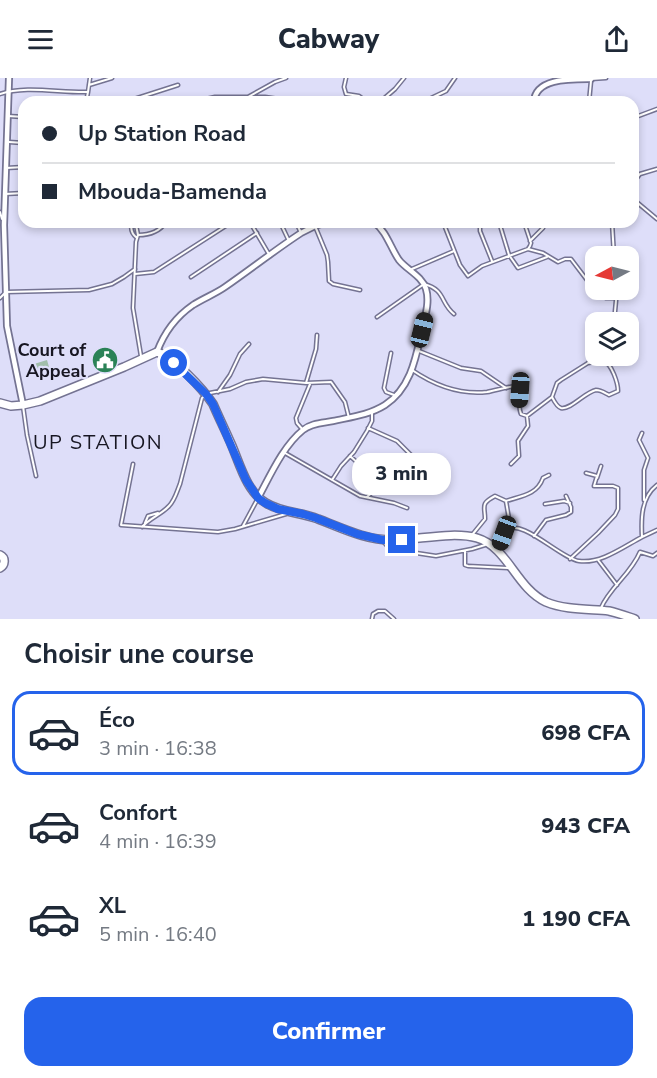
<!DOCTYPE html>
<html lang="fr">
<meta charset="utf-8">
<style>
:root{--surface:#fff;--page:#f2f2f3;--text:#1f2937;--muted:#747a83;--line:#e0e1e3;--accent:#2563eb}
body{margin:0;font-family:"Nunito Sans",sans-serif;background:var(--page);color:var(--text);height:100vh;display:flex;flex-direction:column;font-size:22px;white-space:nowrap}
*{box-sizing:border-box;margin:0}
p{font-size:20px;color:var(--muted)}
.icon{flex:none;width:33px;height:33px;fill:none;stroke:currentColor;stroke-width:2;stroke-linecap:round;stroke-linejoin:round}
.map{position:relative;height:541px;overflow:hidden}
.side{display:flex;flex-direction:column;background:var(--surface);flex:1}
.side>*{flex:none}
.banner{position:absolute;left:18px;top:18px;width:621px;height:132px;border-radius:18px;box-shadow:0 3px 9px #0003;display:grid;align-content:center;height:132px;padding:0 24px;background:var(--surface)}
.needle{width:39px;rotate:263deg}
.tools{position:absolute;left:585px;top:168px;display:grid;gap:12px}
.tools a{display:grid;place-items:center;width:54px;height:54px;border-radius:12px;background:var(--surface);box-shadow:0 3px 9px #0003;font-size:30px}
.end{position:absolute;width:27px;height:27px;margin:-14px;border:8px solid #2563eb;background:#fff;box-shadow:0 0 0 3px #fff}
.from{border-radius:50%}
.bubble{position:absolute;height:42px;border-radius:18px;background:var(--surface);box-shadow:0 3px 9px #0003;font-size:20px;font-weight:800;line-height:42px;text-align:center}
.car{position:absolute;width:18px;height:36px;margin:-18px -9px;border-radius:8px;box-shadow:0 0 4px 2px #0007;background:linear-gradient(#222 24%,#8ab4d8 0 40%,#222 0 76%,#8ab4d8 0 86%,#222 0)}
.banner b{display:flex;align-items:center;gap:21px;height:57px;font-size:22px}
.banner b+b{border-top:2px solid var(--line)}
.banner i{width:15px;height:15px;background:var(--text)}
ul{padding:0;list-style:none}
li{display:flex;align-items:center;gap:18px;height:84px;margin:0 12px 9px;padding:0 12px;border:3px solid transparent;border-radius:18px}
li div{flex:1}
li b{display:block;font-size:22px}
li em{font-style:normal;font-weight:800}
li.selected{border-color:var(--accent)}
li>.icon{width:54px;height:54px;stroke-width:1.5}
h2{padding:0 24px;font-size:27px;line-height:72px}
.primary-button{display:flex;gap:12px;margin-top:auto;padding:12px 24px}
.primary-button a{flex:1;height:69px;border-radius:18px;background:var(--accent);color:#fff;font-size:24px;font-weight:800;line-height:69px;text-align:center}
header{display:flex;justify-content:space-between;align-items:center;height:78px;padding:0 24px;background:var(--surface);font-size:27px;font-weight:800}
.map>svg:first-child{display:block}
.green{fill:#a2beac}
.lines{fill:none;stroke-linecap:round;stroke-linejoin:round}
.street-casing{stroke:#747392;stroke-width:5}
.secondary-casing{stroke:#747392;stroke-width:8}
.highway-casing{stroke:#747392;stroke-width:10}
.street{stroke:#fff;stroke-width:2}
.secondary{stroke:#fff;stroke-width:4.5}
.highway{stroke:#fff;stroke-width:7}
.route{stroke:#2563eb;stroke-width:8}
.labels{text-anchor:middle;stroke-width:4.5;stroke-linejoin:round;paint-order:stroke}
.poi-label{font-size:18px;font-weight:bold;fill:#171622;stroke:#dedef9;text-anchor:end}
.neighbourhood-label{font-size:20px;letter-spacing:1.5px;fill:#171622;stroke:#dedef9}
</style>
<header><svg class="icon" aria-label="menu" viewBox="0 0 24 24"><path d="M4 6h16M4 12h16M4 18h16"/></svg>Cabway<svg class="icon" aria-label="share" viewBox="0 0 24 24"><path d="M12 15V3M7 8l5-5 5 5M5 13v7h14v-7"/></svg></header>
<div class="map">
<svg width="657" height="541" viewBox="0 0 657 541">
<rect width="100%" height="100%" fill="#dedef9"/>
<path class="green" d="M 47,282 L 51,296 L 38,300 L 34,286 Z"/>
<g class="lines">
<defs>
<path id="street" d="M 346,0 L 344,9 L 346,16 L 359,18 L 367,24
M 591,1 L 606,0
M 89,7 L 112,0
M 88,14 L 90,0
M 0,16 C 26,7 60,15 88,14 L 86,24
M 251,19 L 265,19 L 298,24
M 125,24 L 178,7
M 193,24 L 215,19 L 248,19 L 275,4 L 286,0
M 380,24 L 395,11 L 404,0
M 423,24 L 446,13 L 455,0
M 589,24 L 591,3
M 8,38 L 24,39
M 633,40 L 657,31
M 9,64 L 24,65
M 6,90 L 24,89
M 633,105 L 640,96 L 657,91
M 5,116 L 24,115
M 633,121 L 657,141
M 0,134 L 2,141
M 250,144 L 270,178
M 280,144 L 289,163
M 296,144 L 301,155
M 443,144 L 460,187 L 468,198 L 482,188 L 528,171 L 530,168 L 531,165 L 524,144
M 480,144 L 480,153 L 492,183
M 499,144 L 509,177 L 518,190 L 547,179
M 612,144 L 614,178
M 315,148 L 327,177 L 328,184 L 329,203 L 333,206 L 360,212
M 138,157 C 149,157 160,153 166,144
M 137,160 C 132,156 130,152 132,146 L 134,145 L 136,147 L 138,157 L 136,164 L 133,230 L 141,278
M 530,163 L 543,150 L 546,144
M 528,171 L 543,175 L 558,184 L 565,181 L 571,181 L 596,214 L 606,220 L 615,220
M 412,191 L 454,173
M 135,196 L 154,194 L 232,144
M 191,199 L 257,155
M 0,220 L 6,214 L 89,212 L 112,206 L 124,199 L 135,191
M 377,239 L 424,206 C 446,212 440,225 454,236
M 614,244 L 617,212
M 419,273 L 461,290 L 481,293 L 506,310
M 391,275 L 384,310 L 386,314 L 394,317
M 412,292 C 434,307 459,317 487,314 C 498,312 508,308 519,308 C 522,317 517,327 521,336 L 527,338 L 552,319 L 557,305 L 561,302 L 588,285 L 596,276
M 306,305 L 331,304 L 345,324 L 349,340
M 218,314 L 230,297 L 240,276 L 249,266
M 552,319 C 554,323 557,329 561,330 C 571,332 585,314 596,312 C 601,312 605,315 609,317 L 618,313 C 618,306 612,285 603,283 C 599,282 593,284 588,285
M 23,328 L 27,357 L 36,398
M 368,350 L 397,363 L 420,386
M 303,352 L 297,345 L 296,340 L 310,306
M 642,355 L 639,362 L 648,380 L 644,392 L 644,422
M 285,375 L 360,418 L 394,425 L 407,430
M 350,378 L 360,387 L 381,402 L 381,406 L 367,419
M 133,386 L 121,447 L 218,454 L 235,451 L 286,436
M 511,386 L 519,378 L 518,363 L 528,348 L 527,338
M 597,400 L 601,388
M 332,402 L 341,388 L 354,374 L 367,353 L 372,343 L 372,334
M 545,426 L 564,423 L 570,425
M 145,445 L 148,438 L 158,435
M 243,448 L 257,422
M 142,449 C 150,440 162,436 169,428 C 175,422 177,413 180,406 L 202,320 L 210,315 L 230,311 L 246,304 L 263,301 L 306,305 L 316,271 L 317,257
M 508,451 L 510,447 L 506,423 C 521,418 537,417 543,400 L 549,397
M 472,457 L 485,441 C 485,428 480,426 495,418 L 506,423
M 534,458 L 546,442 L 566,437 L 571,434 L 571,429 L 566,418
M 642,459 L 657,452
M 383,463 L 390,471 L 436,478 L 472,471 L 485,467
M 499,470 C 501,465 502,457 506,453 C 520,438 561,481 579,483 C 601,486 623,469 642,459 C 641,441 641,419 657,407
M 465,473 L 465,487 L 468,488 L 508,490
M 570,481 L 598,455 L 615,437 L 618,431 L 618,410 L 613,408 L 594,408 L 597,398 L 586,395
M 598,482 L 617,507
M 601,530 C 610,509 631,496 640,474 L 653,478 L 657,475
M 372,541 L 373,536 L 378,533 L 385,533 L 394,541"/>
<path id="secondary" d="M 9,0 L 4,147 L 7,248 L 23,327
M 534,24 C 535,0 570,1 591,1
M 157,274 C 164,255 177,238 193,227 C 204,220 215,216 225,209 C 251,191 275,172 301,155 L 315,148 L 327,144
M 258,420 C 270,398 283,368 303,352 C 311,345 323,345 333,343 C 351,339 369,337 385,327 C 411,310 416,279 422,252 C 425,239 430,224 426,211 C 422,198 407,192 399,182 C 390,169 387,154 374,144"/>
<path id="highway" d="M 0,325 L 11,328 L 23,327 L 40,323 L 124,289 L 157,274 C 174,280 203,311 213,326 C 219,340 226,354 232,368 C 240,387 247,414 266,425 C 282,435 301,434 318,441 C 342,450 365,462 392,462 C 418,462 453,453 477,460 C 508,469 516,510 546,524 C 565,532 588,531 609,533 C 618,535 626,538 635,541
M 0,477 C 6,480 5,487 0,490"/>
</defs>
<use href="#street" class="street-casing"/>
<use href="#secondary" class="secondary-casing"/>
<use href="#highway" class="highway-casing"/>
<use href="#street" class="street"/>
<use href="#secondary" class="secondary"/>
<use href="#highway" class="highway"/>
</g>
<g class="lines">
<path class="route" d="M 174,285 L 206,316 L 213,326 L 246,402 L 258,420 L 265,425 L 278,431 L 303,436 L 316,440 L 357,456 L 383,462 L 402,462"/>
</g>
<defs>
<symbol id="civic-disc" viewBox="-11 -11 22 22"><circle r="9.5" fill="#2a8256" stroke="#dedef9"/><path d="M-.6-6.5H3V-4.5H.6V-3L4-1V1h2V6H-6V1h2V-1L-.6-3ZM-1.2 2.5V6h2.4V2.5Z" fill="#fff"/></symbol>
</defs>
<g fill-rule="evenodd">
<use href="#civic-disc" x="90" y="267" width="30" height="30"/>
</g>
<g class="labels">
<g class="poi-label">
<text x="86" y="278">Court of<tspan x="86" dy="21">Appeal</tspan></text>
</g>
<g class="neighbourhood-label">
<text x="98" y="371">UP STATION</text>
</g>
</g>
</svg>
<div class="tools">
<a><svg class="needle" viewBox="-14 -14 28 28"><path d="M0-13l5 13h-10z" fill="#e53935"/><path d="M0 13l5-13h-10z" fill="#747a83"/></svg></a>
<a><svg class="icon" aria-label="layers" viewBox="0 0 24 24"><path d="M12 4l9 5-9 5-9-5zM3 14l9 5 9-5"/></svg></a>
</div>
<i class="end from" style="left:174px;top:285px"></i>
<i class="end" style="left:402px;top:462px"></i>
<div class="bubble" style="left:352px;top:375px;width:99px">3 min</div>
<i class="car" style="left:422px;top:252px;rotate:14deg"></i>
<i class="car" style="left:520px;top:312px;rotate:184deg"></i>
<i class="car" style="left:504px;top:455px;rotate:200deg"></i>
<div class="banner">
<b><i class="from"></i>Up Station Road</b>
<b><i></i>Mbouda-Bamenda</b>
</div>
</div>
<section class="side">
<h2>Choisir une course</h2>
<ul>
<li class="selected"><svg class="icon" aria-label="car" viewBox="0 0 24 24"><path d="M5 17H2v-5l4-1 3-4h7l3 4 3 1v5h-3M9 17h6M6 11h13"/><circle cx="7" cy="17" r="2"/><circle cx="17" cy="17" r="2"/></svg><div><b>Éco</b><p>3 min · 16:38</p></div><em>698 CFA</em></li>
<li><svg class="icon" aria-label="car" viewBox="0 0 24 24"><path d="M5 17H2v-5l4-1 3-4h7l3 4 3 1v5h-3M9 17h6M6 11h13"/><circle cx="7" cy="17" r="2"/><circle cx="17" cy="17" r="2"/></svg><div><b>Confort</b><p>4 min · 16:39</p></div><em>943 CFA</em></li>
<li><svg class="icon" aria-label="car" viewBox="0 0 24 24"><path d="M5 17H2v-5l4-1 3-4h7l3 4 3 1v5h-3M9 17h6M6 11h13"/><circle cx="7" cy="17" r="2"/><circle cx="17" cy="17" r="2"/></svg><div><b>XL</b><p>5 min · 16:40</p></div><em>1 190 CFA</em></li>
</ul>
<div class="primary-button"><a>Confirmer</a></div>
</section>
